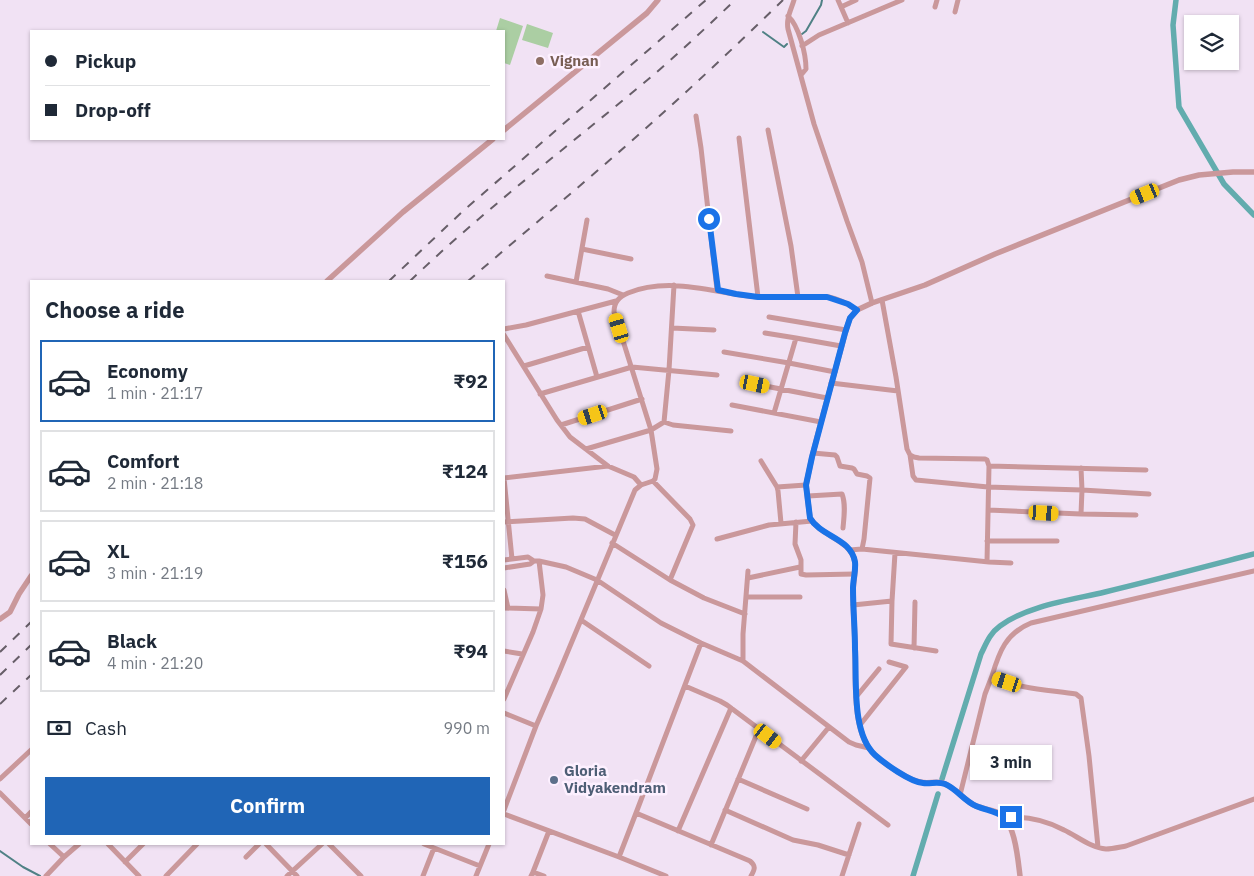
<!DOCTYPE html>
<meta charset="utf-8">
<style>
:root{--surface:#fff;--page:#f2f2f3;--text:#1f2937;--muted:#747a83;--line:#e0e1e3;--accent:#2065b6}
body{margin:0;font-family:"IBM Plex Sans",sans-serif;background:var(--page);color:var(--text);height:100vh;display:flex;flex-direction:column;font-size:19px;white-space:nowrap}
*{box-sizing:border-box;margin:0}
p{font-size:16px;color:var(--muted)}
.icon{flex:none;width:28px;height:28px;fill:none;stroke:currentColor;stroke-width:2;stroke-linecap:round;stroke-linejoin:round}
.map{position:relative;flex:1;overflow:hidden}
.drawer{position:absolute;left:30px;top:280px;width:475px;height:565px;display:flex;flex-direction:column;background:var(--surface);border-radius:0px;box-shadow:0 1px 4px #0004}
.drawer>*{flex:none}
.top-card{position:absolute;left:30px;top:30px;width:475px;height:110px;border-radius:0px;box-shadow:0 1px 4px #0004;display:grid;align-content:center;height:110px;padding:0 15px;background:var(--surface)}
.tools{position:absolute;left:1184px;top:15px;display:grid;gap:10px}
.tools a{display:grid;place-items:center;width:55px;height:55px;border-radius:0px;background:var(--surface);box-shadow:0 1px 4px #0004;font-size:25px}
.end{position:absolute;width:22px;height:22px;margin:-11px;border:6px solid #1a73e8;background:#fff;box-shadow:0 0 0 2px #fff}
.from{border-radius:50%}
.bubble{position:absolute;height:35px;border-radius:0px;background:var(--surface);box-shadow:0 1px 4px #0004;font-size:16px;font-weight:700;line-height:35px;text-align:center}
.car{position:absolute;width:15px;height:30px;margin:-15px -8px;border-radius:6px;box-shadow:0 0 4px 1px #0007;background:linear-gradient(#f5c518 24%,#345 0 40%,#f5c518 0 76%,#345 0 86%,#f5c518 0)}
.top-card b{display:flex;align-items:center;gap:18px;height:48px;font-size:19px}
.top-card b+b{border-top:1px solid var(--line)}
.top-card i{width:12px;height:12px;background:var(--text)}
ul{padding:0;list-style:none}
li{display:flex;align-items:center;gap:15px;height:82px;margin:0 10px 8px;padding:0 5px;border:2px solid var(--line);border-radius:0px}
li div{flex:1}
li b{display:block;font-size:19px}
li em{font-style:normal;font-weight:700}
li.selected{border-color:var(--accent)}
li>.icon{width:45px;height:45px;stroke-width:1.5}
h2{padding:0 15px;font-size:22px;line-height:60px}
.pay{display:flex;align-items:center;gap:12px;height:55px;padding:0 15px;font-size:19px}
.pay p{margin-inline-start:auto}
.action{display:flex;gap:10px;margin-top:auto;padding:10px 15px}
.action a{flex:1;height:58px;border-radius:0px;background:var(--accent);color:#fff;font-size:20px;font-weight:700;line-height:58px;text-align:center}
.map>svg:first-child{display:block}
.green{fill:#abcea3}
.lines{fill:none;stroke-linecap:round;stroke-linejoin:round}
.stream{stroke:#4f8185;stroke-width:2}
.canal{stroke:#62acae;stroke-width:5.5}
.minor{stroke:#ca989b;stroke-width:5}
.tertiary{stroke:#ca989b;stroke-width:5.5}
.rail{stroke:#675e68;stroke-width:2;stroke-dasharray:9 9;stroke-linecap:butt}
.route{stroke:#1a73e8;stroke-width:6}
.education-dot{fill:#8d6e63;stroke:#fdf0ff;stroke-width:2}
.service-dot{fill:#5c6f8a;stroke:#fdf0ff;stroke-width:2}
.labels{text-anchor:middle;stroke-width:5;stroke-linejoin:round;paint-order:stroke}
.education-label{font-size:15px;font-weight:bold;fill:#785e54;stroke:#fdf0ff;text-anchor:start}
.service-label{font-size:15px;font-weight:bold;fill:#4e5e75;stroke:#fdf0ff;text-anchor:start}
</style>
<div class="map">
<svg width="1254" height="876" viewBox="0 0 1254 876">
<rect width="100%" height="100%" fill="#f1e2f4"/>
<path class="green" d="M 500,18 L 523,26 L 510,65 L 504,63 L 504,31 L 496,31 Z
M 527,24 L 553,33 L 548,48 L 522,40 Z"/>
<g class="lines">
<path class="stream" d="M 763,32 L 784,47 L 787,44
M 802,34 L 806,31 L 821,5 L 822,0
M 0,851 L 23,867 L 40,876"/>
<path class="canal" d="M 1176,0 L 1173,25 L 1179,107 L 1224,184 L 1254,215
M 942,779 L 981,654 C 986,644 990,633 1000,626 C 1029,605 1071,600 1105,592 C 1155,580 1204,567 1254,554
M 913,876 L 938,794"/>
<path class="minor" d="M 794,0 C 791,10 786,18 788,29 L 814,124 L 847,221 L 862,262 L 872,303
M 838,0 L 848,23
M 841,7 L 856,0
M 935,7 L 937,0
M 955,12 L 958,0
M 788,16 C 799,26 806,54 806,69 L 801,75
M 802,46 L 819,35 L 902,0
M 696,116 L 701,148 L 717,290
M 768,130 L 791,246 L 798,297
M 739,138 L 758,297
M 582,249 L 631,259
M 547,276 L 608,289 L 623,295
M 576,282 L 587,220
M 882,300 L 896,377 L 907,449 L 910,455 L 914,457 L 919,458 L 985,459 L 987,460 L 989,466
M 578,311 L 597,377
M 769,317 L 846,330
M 672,328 L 714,330
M 504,329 L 526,325 L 616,301
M 765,333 L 796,338
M 504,335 L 557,420 L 570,437 L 608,466 L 634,477 L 641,485
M 724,352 L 789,363 L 835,372
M 524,366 L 588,347
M 831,383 L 898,391
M 755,384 L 827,398
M 540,394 L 632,367 L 717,375
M 732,405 L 821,422
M 774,413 L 796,338 L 841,346
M 664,422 L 673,425 L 731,431
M 561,425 L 642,399
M 586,449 L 651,430 L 664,422 L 669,370 L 674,285
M 813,453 L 835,455 L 837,457 L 840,466 L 852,468 L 854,469 L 857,474 L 867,476 L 870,478 L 864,539 L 862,549
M 910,455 L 913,476 L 916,480 L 988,487 L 1082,490 L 1149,494
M 761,461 L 777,487 L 778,491 L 781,523
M 653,481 L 690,519 L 693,525 L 670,580
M 777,487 L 806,485
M 808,496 L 842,494 C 846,504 844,517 843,528
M 988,510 L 1081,514 L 1136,515
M 1081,514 L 1082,490 L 1081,468
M 504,522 L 573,518 L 585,519 L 615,535
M 796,522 L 795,544 L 801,560 L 801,574 L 806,575 L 854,574
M 717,539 L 769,525 L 812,521
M 987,541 L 1057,541
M 612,543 L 670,580 L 704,598 L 745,614
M 850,550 L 862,549 L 989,562 L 1011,563
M 512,559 L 504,478 L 608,466
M 504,560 L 528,557 L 534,561
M 987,562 L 989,466 L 1146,470
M 504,568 L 530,564 L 534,561 L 539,561 L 566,567 L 597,580 L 661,623 L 701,643 L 743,661 L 849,742 L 856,745 L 869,748
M 748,578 L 800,567
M 504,590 L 508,608
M 746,597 L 800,597
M 892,601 L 895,553
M 853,605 L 892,601 L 891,644 L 936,651
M 504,608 L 541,609
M 581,620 L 649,666
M 701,643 L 636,813 L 750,861 C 756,866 755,869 751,876
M 914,648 L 915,602
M 504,651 L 522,654
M 743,661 L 743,634 L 748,571
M 685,686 L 720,701 L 727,705 L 888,825
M 856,697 L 879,669
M 504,699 L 533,632 L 541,609 L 543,595 L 539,561
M 504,713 L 536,726
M 860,725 L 906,667 L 889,662
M 801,761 L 829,727
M 0,779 L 31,750
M 738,779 L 807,809
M 0,793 L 31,824
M 960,795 L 985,694 L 992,676
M 504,810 L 536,726 L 558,675 L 635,490 L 641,485 L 653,481 L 655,479 L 657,469 L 651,430 L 614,312 C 614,302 619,297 628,293 C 670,276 714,293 757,297 C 774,298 793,297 810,297 C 817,297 823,296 829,297 C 840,299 848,304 857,310
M 725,810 L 793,840 L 818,845 L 849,855
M 636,813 L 619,857 L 666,876
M 504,814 L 619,857
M 1004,817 C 1024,816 1046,820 1064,830 C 1077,836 1091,848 1106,849 C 1112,849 1120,847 1126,846 L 1254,799
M 25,818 L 31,812
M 678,831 L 731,708
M 50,844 L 64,857
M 108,844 L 139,876
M 266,844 L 297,876
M 329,844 L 361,876
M 424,844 L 480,866
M 711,845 L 759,729
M 1098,847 L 1089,756 L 1081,698 L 1076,694 C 1050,690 1016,689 992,676 C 999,652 1006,633 1031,623 L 1254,571
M 246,857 L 259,844
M 125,862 L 143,844
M 533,872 L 549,831
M 46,876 L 64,857 L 79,844
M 166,876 L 197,844
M 287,876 L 322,844
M 423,876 L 434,848
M 476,876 L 489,844
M 531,876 L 533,872 L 544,876
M 842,876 L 859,824"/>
<path class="tertiary" d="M 504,130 L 647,13 L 658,0
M 327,281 L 403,212 L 493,139
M 0,619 L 10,612 L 19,594 L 31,576
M 1020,876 C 1018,860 1015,821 999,813 C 991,809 981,809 974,805 C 963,799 955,787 943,783 C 935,781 928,784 920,782 C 908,780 881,762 872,752 C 852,730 856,678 855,649 C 855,630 853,612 853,593 C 853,583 856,572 855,562 C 851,539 821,537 810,518 L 806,485 L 812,457 L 820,426 L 846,330 L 850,318 L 857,310 L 872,303 L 925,285 L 995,254 L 1179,180 L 1199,175 L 1233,172 L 1254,172"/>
<path class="rail" d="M 389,281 L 463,211 L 706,0
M 410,281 C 486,208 570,145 651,77 C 680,52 708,26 735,0
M 468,281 C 533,225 600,170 664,112 C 704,76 744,38 783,0
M 0,652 L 31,622
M 0,675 L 31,645
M 0,704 L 31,675"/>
</g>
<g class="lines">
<path class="route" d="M 709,219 L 718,290 L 736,294 L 758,297 L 827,297 L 848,304 L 857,310 L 850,318 L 845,333 L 812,457 L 806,485 L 810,518 C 821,537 851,538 855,562 C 856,570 853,580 853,588 C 853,609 855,629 855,649 C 857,678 851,733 875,755 C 884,763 910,782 923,783 C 931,784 938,781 945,784 C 957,789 964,801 976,806 C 985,810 996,811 1004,817 L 1011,817"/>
</g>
<circle class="education-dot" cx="540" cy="61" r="5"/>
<circle class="service-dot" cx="554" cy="780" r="5"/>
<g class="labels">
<g class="education-label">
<text x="550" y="66">Vignan</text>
</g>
<g class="service-label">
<text x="564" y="776">Gloria<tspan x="564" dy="17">Vidyakendram</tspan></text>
</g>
</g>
</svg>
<div class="tools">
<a><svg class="icon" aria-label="layers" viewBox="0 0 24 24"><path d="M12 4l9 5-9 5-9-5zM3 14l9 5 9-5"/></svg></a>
</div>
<i class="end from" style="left:709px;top:219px"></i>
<i class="end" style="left:1011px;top:817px"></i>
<div class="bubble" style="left:970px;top:745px;width:82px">3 min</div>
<i class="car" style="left:1145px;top:194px;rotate:248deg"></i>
<i class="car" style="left:619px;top:328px;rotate:343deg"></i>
<i class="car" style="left:755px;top:384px;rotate:102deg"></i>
<i class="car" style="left:593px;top:415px;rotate:252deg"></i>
<i class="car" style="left:1044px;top:513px;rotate:93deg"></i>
<i class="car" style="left:1007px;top:682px;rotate:288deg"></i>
<i class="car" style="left:768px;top:736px;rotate:127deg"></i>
<div class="top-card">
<b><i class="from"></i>Pickup</b>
<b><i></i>Drop-off</b>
</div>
<section class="drawer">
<h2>Choose a ride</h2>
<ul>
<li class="selected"><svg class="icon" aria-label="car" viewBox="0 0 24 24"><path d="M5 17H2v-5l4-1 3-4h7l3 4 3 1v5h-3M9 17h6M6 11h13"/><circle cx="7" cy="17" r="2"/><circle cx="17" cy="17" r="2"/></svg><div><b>Economy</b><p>1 min · 21:17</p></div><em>₹92</em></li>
<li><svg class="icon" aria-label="car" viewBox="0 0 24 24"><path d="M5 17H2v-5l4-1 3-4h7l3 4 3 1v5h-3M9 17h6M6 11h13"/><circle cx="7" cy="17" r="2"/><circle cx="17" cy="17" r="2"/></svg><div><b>Comfort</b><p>2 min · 21:18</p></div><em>₹124</em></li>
<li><svg class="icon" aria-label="car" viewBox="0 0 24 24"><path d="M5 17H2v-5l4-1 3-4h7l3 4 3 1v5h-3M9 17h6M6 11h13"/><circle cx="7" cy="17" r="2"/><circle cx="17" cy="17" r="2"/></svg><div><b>XL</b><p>3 min · 21:19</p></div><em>₹156</em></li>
<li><svg class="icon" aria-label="car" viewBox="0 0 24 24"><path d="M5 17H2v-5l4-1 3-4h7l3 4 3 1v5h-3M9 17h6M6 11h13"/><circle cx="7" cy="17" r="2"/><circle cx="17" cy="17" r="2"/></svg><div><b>Black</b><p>4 min · 21:20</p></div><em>₹94</em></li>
</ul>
<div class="pay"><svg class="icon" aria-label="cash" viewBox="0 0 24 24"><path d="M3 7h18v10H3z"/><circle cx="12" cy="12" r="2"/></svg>Cash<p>990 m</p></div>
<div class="action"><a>Confirm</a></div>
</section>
</div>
